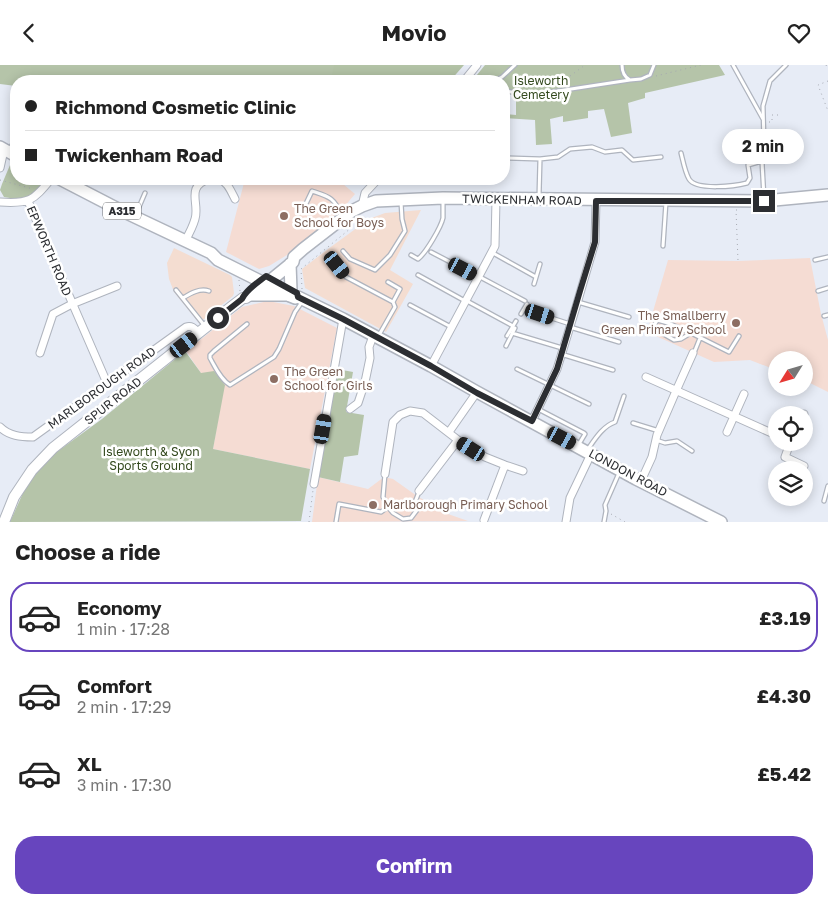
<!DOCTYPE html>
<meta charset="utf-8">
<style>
:root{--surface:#fff;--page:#f2f2f2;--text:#222;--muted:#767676;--line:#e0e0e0;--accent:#6745be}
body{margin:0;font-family:"Golos Text",sans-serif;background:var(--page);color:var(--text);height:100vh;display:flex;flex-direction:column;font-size:19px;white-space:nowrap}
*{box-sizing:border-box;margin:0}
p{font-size:16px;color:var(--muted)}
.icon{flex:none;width:28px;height:28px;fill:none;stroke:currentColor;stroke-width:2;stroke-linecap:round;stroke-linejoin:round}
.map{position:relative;height:457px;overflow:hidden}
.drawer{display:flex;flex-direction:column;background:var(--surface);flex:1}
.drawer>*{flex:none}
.top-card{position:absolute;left:10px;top:10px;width:500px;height:110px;border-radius:20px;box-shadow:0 2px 12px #0003;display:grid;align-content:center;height:110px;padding:0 15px;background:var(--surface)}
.needle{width:32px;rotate:233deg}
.fabs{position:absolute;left:768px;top:286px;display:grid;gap:10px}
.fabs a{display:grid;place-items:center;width:45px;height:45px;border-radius:50%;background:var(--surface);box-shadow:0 2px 12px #0003;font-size:25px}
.end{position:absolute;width:22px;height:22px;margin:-11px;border:6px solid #2c2e32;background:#fff;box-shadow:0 0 0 2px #fff}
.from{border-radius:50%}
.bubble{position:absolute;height:35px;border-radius:18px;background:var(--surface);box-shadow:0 2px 12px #0003;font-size:16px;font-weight:700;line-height:35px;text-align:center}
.car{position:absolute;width:15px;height:30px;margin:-15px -8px;border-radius:6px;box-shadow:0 0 4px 1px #0007;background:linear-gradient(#222 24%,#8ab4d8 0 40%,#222 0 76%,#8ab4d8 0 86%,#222 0)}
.top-card b{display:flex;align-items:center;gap:18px;height:48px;font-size:19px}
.top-card b+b{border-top:1px solid var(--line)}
.top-card i{width:12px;height:12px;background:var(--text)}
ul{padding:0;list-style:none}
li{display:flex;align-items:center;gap:15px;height:70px;margin:0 10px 8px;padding:0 5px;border:2px solid transparent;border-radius:20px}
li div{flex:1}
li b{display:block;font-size:19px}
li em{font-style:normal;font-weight:700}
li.active{border-color:var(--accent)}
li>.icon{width:45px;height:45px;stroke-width:1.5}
h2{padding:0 15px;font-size:22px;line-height:60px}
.cta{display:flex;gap:10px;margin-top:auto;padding:10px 15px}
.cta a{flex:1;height:58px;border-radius:20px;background:var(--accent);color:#fff;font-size:20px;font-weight:700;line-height:58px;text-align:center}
header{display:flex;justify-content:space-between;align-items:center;height:65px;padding:0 15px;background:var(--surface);font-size:22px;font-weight:700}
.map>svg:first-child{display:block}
.commercial{fill:#f4ddd1}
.education{fill:#f5dcd3}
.green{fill:#b5c4a9}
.forest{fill:#b3c3a6}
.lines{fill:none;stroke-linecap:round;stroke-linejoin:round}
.service-casing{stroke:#afb4be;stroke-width:5.5}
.minor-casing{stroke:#afb4be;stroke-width:9}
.secondary-casing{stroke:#afb4be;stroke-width:12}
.primary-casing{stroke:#afb4be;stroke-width:14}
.path{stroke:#a6a9b1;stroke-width:1;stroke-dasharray:1 4;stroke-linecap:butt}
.service{stroke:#fff;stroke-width:3}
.minor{stroke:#fff;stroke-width:7}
.secondary{stroke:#fff;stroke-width:10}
.primary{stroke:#fff;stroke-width:11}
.route{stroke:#2c2e32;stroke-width:6}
.education-dot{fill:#8d6e63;stroke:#fff;stroke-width:2}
.labels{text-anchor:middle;stroke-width:5;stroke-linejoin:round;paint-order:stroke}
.shield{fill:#fff;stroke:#6b6d70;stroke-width:1}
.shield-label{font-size:11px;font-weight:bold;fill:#2c2e32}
.park-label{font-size:12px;fill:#33491d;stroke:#fff}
.street-label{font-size:12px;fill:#2c2e32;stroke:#fff}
.education-label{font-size:12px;fill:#785e54;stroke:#fff;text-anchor:start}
</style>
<header><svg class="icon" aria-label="back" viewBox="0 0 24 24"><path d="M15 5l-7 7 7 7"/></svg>Movio<svg class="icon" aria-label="heart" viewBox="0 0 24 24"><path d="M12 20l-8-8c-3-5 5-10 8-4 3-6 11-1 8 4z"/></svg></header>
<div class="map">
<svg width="828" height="457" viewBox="0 0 828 457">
<rect width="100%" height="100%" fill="#e7ecf6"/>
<path class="commercial" d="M 421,145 L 390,205 L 413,219 L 386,267 L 305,223 L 302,204 L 328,184 L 369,154 L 385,148 Z
M 174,183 L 230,210 L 232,212 L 234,228 L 233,231 L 199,258 L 174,227 L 169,214 L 167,198 Z"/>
<path class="education" d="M 245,114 L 337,114 L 355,129 L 344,142 L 324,161 L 287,190 L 269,201 L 259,204 L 226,187 Z
M 810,193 L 821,249 L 828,275 L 828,327 L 804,315 L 804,295 L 776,295 L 776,305 L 750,295 L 714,297 L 647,267 L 668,195 L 738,196 Z
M 268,236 L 294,241 L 337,263 L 310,404 L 213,384 L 224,320 L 201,308 L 186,286 L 242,242 Z
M 318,412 L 368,424 L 384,412 L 393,414 L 417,431 L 448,449 L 468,456 L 312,457 Z"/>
<path class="green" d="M 0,0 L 459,0 L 447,16 L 16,16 L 16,21 L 0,19 Z
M 485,0 L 719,0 L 725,10 L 645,28 L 645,33 L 628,38 L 632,68 L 611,72 L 604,44 L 588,46 L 588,53 L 563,57 L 563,51 L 550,54 L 552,79 L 536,80 L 535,55 L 504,53 L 504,49 L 516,50 L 516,30 L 504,27 L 504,16 L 472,16 Z
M 10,100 L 16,104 L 16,114 L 36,114 L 44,118 C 30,135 25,136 4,132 L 0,125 L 2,119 Z
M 185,286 L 201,308 L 214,306 L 225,320 L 213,384 L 310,404 L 301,456 L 10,457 L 23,428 L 32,413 L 54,389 L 102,354 Z
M 337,304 L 353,307 L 346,347 L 364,350 L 358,390 L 344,392 L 340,417 L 318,412 Z"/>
<path class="forest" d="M 334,0 L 464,0 L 450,16 L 331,16 Z"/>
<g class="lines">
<defs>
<path id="service" d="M 622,0 C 622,7 624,12 630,15
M 733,0 L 763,54
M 494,16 L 502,12 L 515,0
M 504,26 L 532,30 L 630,15 L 641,14 L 650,10 L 654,0
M 681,88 C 683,96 685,107 689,114 C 696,126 736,121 747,118 L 750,113 L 748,100 L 762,96
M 504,93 L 540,94 L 558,92 L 570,84 L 592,82 L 605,87 L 622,85 L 633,95 L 661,92
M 539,131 L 540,94
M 764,133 L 762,97 L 764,78 L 763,41 L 770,16 L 786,0
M 302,147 L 312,126 C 330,132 333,132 342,150
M 136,149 L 145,128
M 663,181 L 666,137
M 343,186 L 350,194 L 375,205 L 390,190 L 405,166 L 402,154 L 401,137
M 431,187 L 479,212
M 493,188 L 536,212
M 411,190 L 418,194 C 426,188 441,162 443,153 C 443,148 443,142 443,137
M 815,195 L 828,192
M 333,199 L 337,200 L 346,212 L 393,237 L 395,242 L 379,270
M 418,210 L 465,236
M 480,212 L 525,236
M 388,217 L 400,224 L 393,237
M 534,219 L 540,199
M 176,225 L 204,260
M 818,226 L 828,223
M 183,233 C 191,228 200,223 209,226
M 467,236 L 513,261
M 578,237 L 629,252
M 410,240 L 451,262
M 524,244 L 570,259
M 521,249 L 527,239
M 824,251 L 828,250
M 247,259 L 214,286 L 210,290 L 210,293 C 215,302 221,315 230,320 L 274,292 L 279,284 L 295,247 L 302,237
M 570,262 L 619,277
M 512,268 L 562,283
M 691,268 L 668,258 L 657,255 L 653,263 L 674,275 L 681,274 L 691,268 L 729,287 L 739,271
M 507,271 L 516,256
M 506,281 L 515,263
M 694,288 L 700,273
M 561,289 L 613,305
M 517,304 L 589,339
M 538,344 L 584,368 L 585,369 L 579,379
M 633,358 L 659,366
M 656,375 L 665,378 L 677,376 L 692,386
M 588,384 C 595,374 603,361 615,357 L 624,331
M 385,409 L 383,432 L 388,442 L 393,448 L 403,454 L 411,453 L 417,445 L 415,437 L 419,427
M 824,436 L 828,421
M 336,457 L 339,439 L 381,447 L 388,442
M 604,457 L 606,446 L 605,440 L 619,408"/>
<path id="minor" d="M 464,16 L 477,0
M 10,88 L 16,76
M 0,103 L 4,85
M 219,114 C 227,116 231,126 235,134
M 28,136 L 107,318
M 0,137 C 29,139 33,136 51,114
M 362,141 L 365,128 L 378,114
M 185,176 C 189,169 193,161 195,154 C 200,138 185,122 209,114
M 40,288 L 53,249 L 72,239 L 117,221
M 431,301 L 495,181 L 496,134
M 646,312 L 776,370
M 350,344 L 358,338 L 365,317 L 370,293 L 369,282 L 373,271
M 804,350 L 804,349
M 532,356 L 557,304 L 576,242 L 595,177 L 596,136
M 0,362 C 9,371 21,372 33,372 L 186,262 C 192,260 195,264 199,268
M 449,367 L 477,327
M 727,367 L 744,329
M 790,378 L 785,392 L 804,401
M 385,409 L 393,357 L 400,350 L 410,346 L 423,348 L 458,375 L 485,392 L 505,400 L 523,406
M 641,416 L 652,392 L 657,370 L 676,326 L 693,288
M 314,419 L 343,254
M 419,426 L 458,375
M 484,455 L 505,400
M 566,457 L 570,433 L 591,389"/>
<path id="secondary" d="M 4,457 L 14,432 L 32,405 L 53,383 L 230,243 L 243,233 L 246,233 L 266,219"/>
<path id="primary" d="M 0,82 L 16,91
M 60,114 L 118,144 L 211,188 L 218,195 L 290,231 L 295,233 L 298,232 L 343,254 L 431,301 L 477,327 L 636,414 L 721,457
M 290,199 L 291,225
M 266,219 L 293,197 L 294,192 L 303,184 L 352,146 L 362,141 L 376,136 L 443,133 L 764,136 L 828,130
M 251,230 L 286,230"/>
</defs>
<use href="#service" class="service-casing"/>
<use href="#minor" class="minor-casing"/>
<use href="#secondary" class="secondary-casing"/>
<use href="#primary" class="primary-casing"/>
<path class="path" d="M 826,0 L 828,4
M 656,11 L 701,0
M 828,16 L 818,20 L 828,46
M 558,20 L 585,0
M 769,57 L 772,57 L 772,50 L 782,50
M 0,115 L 33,124
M 737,145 L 736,145 L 738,196
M 239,215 L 240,226
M 302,224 L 301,204 L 351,163 L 352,157
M 611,449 L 625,457
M 309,457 L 313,425"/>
<use href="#service" class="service"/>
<use href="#minor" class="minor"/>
<use href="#secondary" class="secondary"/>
<use href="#primary" class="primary"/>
</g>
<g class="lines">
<path class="route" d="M 218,253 L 242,234 C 246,225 257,218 266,211 L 297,228 L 298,232 L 343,254 L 431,301 L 477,328 L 532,356 L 557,304 L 580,226 L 595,177 L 596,136 L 764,136"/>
</g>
<g class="education-dot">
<circle cx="284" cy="151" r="5"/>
<circle cx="736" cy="258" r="5"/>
<circle cx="274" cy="314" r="5"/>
<circle cx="373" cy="440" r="5"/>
</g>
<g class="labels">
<rect class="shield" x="103" y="137.5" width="38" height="17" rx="4"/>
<g class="shield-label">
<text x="122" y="150">A315</text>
</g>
<g class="park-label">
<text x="541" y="20">Isleworth<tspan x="541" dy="14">Cemetery</tspan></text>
<text x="151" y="391">Isleworth &amp; Syon<tspan x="151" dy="14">Sports Ground</tspan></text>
</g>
<g class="street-label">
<text transform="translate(522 135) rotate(1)" y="4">TWICKENHAM ROAD</text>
<text transform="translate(49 186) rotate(67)" y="4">EPWORTH ROAD</text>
<text transform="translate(102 323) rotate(-36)" y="4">MARLBOROUGH ROAD</text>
<text transform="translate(113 336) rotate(-38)" y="4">SPUR ROAD</text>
<text transform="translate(628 408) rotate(28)" y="4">LONDON ROAD</text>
</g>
<g class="education-label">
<text x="294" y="148">The Green<tspan x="294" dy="14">School for Boys</tspan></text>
<text x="726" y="255" text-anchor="end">The Smallberry<tspan x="726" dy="14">Green Primary School</tspan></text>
<text x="284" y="311">The Green<tspan x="284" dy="14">School for Girls</tspan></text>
<text x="383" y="444">Marlborough Primary School</text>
</g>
</g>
</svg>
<div class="fabs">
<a><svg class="needle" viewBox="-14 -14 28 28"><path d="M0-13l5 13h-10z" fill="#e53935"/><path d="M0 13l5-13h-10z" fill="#767676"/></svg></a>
<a><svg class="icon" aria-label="locate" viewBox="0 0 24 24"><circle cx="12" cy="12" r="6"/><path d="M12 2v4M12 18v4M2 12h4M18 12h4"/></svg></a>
<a><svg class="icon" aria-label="layers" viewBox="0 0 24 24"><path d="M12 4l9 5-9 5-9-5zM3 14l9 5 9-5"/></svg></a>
</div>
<i class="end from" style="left:218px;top:253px"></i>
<i class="end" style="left:764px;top:136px"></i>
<div class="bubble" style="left:722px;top:64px;width:82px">2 min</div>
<i class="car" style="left:337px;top:200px;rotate:141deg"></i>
<i class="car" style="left:463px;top:204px;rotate:118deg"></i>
<i class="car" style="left:540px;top:249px;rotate:108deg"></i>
<i class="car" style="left:184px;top:280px;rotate:52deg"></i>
<i class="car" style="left:323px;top:364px;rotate:10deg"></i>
<i class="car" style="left:562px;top:373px;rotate:118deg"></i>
<i class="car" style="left:471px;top:384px;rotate:302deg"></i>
<div class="top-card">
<b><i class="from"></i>Richmond Cosmetic Clinic</b>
<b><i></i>Twickenham Road</b>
</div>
</div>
<section class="drawer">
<h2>Choose a ride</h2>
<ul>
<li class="active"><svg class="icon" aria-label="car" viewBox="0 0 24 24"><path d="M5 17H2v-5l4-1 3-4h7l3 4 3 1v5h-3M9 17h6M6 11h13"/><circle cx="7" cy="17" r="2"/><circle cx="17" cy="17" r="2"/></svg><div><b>Economy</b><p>1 min · 17:28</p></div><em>£3.19</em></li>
<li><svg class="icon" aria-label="car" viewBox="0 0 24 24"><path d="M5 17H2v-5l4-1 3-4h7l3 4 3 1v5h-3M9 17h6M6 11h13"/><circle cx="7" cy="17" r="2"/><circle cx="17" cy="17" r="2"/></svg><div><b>Comfort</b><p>2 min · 17:29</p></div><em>£4.30</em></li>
<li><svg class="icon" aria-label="car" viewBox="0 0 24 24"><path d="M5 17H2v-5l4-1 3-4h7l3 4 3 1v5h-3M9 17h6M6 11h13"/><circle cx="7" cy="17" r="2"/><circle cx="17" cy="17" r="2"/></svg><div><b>XL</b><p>3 min · 17:30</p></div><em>£5.42</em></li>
</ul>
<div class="cta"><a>Confirm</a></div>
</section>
